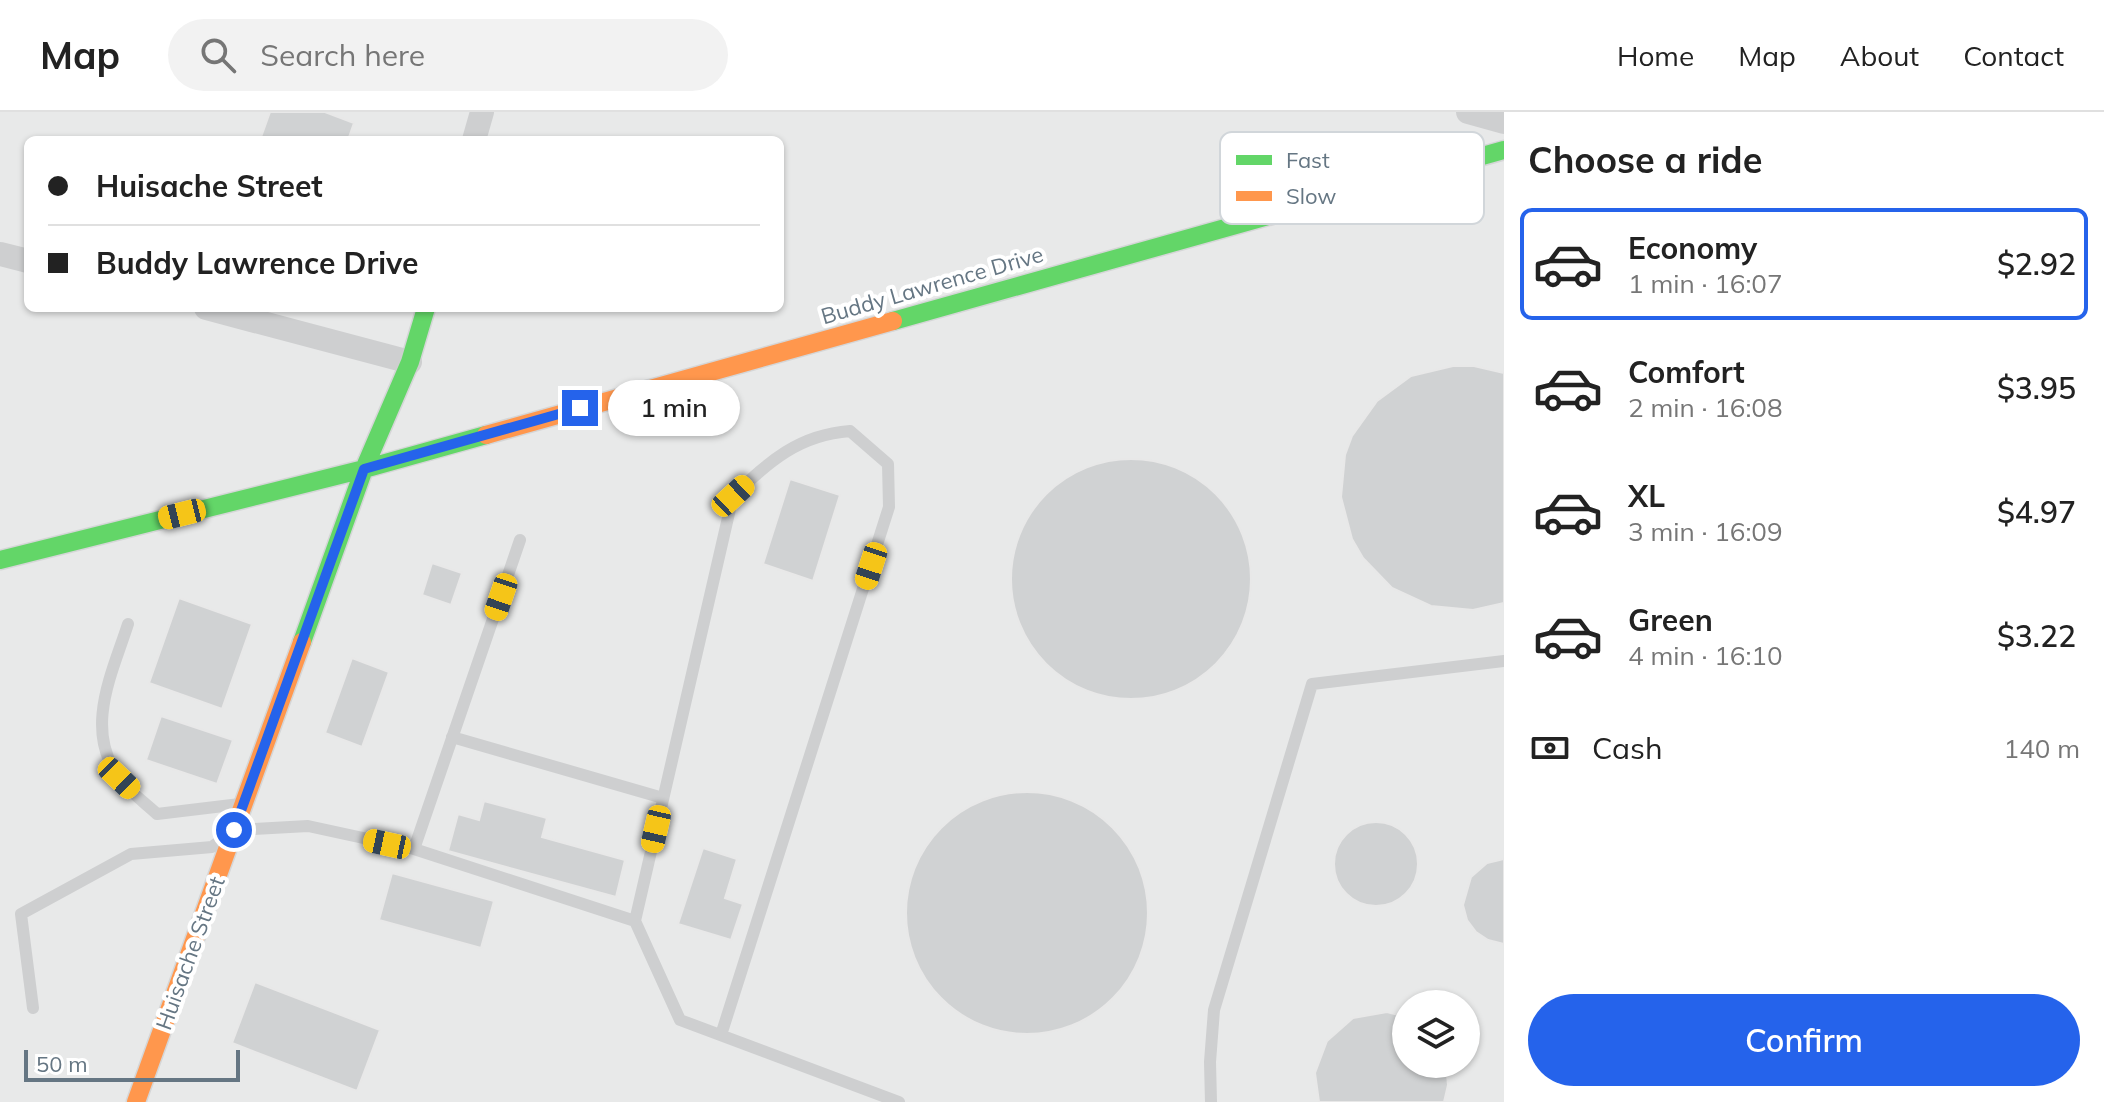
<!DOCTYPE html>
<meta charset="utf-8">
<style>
:root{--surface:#fff;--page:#f2f2f2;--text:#222;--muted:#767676;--line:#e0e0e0;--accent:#2563eb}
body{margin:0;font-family:Mulish,sans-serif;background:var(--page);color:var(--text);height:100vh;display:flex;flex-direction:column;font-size:30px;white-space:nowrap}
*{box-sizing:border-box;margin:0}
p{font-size:26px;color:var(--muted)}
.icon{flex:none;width:44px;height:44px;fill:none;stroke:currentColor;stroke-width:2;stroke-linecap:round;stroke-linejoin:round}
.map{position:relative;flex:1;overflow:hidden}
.drawer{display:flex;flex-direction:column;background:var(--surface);width:600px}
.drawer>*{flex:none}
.top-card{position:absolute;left:24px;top:24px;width:760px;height:176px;border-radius:12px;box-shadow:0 2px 6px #0004;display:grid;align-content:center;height:176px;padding:0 24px;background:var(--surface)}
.tools{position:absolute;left:1392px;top:878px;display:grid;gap:16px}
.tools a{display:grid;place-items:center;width:88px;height:88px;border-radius:50%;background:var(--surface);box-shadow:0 2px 6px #0004;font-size:40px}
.scale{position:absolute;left:24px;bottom:20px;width:216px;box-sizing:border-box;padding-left:8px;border:4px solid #657683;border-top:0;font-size:22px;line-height:28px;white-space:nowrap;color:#657683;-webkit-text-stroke:6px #fff;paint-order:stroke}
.end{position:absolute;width:36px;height:36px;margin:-18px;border:10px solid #2563eb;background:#fff;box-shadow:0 0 0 4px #fff}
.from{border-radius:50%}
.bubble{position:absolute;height:56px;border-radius:28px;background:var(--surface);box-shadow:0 2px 6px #0004;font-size:26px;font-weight:600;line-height:56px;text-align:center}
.car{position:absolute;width:24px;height:48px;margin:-24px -12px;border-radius:10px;box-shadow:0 0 6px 2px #0007;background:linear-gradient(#f5c518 24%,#345 0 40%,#f5c518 0 76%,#345 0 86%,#f5c518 0)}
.top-card b{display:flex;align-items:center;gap:28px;height:76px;font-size:30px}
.top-card b+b{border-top:2px solid var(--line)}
.top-card i{width:20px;height:20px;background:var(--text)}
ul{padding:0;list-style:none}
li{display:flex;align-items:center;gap:24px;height:112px;margin:0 16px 12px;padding:0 8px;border:4px solid transparent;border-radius:12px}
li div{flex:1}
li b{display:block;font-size:30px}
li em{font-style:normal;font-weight:600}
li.selected{border-color:var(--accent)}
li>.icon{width:72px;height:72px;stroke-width:1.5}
h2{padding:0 24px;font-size:36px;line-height:96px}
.pay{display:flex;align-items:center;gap:20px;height:88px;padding:0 24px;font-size:30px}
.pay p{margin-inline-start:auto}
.button{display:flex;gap:16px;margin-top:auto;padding:16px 24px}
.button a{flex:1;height:92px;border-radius:48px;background:var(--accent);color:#fff;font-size:32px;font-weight:600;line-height:92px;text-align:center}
header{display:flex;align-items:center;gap:48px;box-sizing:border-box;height:112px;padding:0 40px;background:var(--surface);border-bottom:2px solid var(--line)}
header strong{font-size:38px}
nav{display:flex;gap:44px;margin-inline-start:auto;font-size:28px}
.search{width:560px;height:72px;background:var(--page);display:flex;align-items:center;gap:20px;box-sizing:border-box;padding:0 28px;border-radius:44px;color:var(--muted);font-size:30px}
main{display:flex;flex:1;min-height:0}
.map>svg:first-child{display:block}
.built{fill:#e8e9e9;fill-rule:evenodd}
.building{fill:#d0d2d3;stroke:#e8e8e8;stroke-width:2}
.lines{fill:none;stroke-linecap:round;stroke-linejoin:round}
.fast-casing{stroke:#d5d6d7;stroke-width:21}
.slow-casing{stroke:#d5d6d7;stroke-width:21}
.lane{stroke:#cecfd0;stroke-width:12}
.street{stroke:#cecfd0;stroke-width:24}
.fast{stroke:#63d668;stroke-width:18}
.slow{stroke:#ff974d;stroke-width:18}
.route{stroke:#2563eb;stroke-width:10}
.labels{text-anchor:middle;stroke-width:8;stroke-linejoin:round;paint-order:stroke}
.street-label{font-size:22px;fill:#657683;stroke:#fff}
.key{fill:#fff;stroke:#d1d6da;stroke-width:2}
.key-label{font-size:22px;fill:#657683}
</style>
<header>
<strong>Map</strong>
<div class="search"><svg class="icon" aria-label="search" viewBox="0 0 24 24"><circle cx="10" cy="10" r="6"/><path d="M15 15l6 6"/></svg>Search here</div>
<nav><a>Home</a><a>Map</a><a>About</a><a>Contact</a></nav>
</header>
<main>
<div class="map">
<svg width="1504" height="990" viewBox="0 0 1504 990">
<rect width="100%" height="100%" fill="#f9f9f9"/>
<path class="built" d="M 0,0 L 1504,0 L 1504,990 L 0,990 ZM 28,28 L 780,28 L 780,196 L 28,196 ZM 1406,892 L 1466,892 L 1466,952 L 1406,952 Z"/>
<path class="building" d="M 270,0 L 325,0 L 354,11 L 348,28 L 260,28 Z
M 1453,254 L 1474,254 L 1504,261 L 1504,491 L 1473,498 L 1431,494 L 1392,476 L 1363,446 L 1352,427 L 1341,385 L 1345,343 L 1352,324 L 1377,289 L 1411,264 Z
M1011 467a120 120 0 1 1 240 0a120 120 0 1 1-240 0Z
M 790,367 L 840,383 L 813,469 L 763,452 Z
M 432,451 L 462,461 L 451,493 L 422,483 Z
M 179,486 L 252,512 L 222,597 L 149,571 Z
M 352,546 L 389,560 L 362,635 L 325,621 Z
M 161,604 L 233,628 L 217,672 L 146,648 Z
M906 801a121 121 0 1 1 242 0a121 121 0 1 1-242 0Z
M 484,689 L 547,706 L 542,725 L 625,748 L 616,785 L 448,739 L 458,702 L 479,708 Z
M1334 752a42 42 0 1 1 84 0a42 42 0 1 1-84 0Z
M 703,736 L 737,747 L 725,786 L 743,792 L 731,828 L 678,812 Z
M 1504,747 L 1504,832 L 1488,828 L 1476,820 L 1467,808 L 1463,793 L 1471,765 L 1487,751 Z
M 392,761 L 494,789 L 481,836 L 379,808 Z
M 255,870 L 380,918 L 357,979 L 232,931 Z
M 1387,900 L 1406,905 L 1406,952 L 1446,952 L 1448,973 L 1444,990 L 1319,990 L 1315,961 L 1327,929 L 1353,906 Z"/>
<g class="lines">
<defs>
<path id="fast" d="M 893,209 L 1504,38
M 0,448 L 364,357 L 486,323
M 302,530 L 364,357 L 410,250 L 426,196"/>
<path id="slow" d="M 486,323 L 893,209
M 136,990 L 302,530"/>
</defs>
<use href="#fast" class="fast-casing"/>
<use href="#slow" class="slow-casing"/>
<path class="lane" d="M 128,512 C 112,562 83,618 120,667 C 130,680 145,691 157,702 L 240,692
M 452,625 L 663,686
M 236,718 L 308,714 L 414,737 L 635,809 L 680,908 L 899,990
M 414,737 L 520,428
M 635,809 L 733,384 C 770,349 798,323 850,319 L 888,352 L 889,395 L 721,923
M 33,896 L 21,802 L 131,742 L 212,735 L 221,728
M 1211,990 L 1210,950 L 1214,898 L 1312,572 L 1504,549"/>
<path class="street" d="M 1468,0 L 1504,10
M 474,28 L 482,0
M 0,142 L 28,149
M 206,196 L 410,250"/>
<use href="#fast" class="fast"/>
<use href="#slow" class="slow"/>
</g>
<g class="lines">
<path class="route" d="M 234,718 L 364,357 L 580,296"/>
</g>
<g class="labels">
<g class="street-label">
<text transform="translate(932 173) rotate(-16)" y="8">Buddy Lawrence Drive</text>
<text transform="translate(190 841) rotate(-70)" y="8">Huisache Street</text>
</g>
</g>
<rect x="1220" y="20" width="264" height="92" rx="12" class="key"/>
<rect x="1236" y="43" width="36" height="10" fill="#63d668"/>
<rect x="1236" y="79" width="36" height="10" fill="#ff974d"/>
<g class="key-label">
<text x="1286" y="56">Fast</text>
<text x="1286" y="92">Slow</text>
</g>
</svg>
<div class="tools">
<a><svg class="icon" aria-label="layers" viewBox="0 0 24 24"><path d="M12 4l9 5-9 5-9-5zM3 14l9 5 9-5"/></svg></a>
</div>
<div class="scale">50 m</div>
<i class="end from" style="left:234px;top:718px"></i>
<i class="end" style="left:580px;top:296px"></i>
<div class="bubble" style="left:608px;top:268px;width:132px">1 min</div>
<i class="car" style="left:733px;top:384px;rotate:47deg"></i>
<i class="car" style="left:182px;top:402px;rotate:256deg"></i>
<i class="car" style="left:871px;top:454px;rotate:198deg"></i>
<i class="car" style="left:501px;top:485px;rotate:199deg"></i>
<i class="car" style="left:119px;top:666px;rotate:134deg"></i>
<i class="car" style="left:656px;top:717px;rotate:193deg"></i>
<i class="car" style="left:387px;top:732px;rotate:282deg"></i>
<div class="top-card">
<b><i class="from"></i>Huisache Street</b>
<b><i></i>Buddy Lawrence Drive</b>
</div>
</div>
<section class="drawer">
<h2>Choose a ride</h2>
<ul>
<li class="selected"><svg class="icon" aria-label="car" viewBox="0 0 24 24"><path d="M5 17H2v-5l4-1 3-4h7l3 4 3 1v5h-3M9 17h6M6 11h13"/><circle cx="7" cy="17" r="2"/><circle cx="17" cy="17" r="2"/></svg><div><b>Economy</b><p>1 min · 16:07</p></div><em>$2.92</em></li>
<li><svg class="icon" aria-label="car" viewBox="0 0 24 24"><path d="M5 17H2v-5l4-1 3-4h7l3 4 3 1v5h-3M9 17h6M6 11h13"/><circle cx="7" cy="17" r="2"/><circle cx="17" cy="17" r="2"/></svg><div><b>Comfort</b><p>2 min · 16:08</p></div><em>$3.95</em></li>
<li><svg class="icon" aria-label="car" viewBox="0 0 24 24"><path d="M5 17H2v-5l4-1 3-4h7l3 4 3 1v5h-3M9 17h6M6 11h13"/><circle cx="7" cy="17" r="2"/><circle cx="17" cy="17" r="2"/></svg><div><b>XL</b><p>3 min · 16:09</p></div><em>$4.97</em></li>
<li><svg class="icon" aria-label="car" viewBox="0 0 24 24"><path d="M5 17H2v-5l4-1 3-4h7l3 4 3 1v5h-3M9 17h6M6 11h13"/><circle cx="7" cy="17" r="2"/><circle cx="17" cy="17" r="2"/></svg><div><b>Green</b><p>4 min · 16:10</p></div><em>$3.22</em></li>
</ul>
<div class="pay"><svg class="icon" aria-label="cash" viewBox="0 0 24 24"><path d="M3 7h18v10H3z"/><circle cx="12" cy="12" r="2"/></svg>Cash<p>140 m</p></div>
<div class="button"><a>Confirm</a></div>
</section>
</main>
